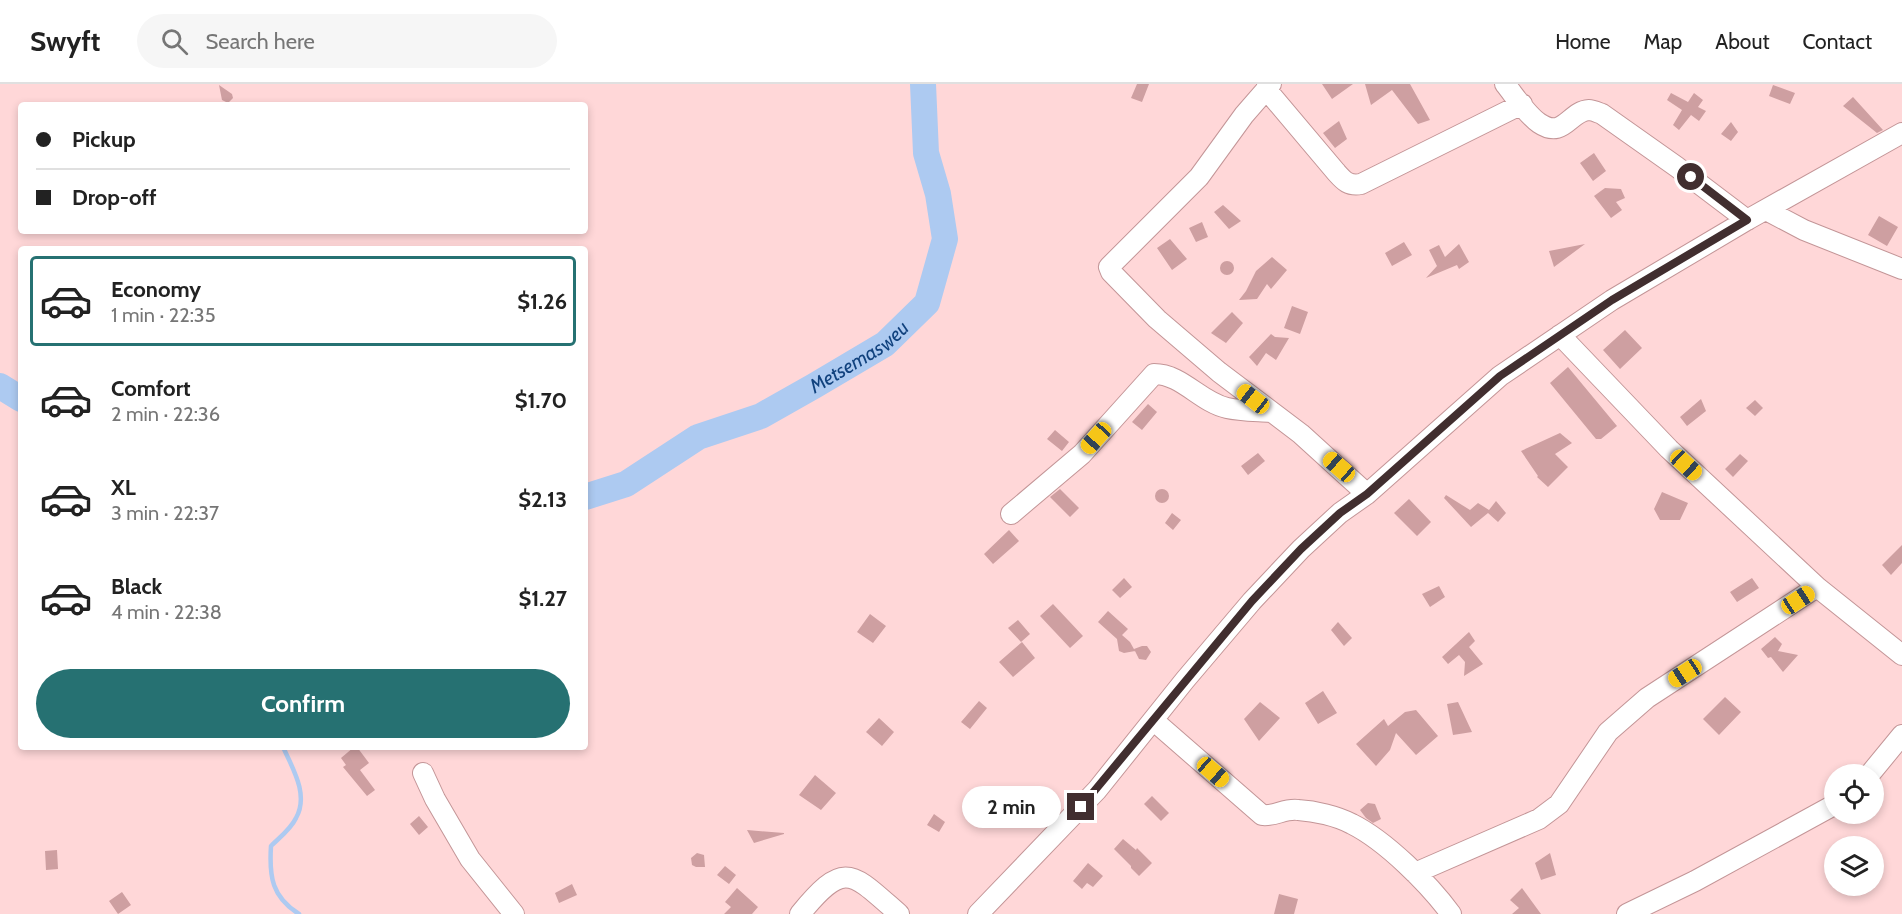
<!DOCTYPE html>
<meta charset="utf-8">
<style>
:root{--surface:#fff;--page:#f6f6f6;--text:#222;--muted:#767676;--line:#e0e0e0;--accent:#267172}
body{margin:0;font-family:Cabin,sans-serif;background:var(--page);color:var(--text);height:100vh;display:flex;flex-direction:column;font-size:22px;white-space:nowrap}
*{box-sizing:border-box;margin:0}
p{font-size:20px;color:var(--muted)}
.icon{flex:none;width:33px;height:33px;fill:none;stroke:currentColor;stroke-width:2;stroke-linecap:round;stroke-linejoin:round}
.map{position:relative;flex:1;overflow:hidden}
.panel{position:absolute;left:18px;top:162px;width:570px;height:504px;display:flex;flex-direction:column;background:var(--surface);border-radius:6px;box-shadow:0 3px 9px #0003}
.panel>*{flex:none}
.banner{position:absolute;left:18px;top:18px;width:570px;height:132px;border-radius:6px;box-shadow:0 3px 9px #0003;display:grid;align-content:center;height:132px;padding:0 18px;background:var(--surface)}
.buttons{position:absolute;left:1824px;top:680px;display:grid;gap:12px}
.buttons a{display:grid;place-items:center;width:60px;height:60px;border-radius:50%;background:var(--surface);box-shadow:0 3px 9px #0003;font-size:30px}
.end{position:absolute;width:27px;height:27px;margin:-14px;border:8px solid #412e2f;background:#fff;box-shadow:0 0 0 3px #fff}
.from{border-radius:50%}
.bubble{position:absolute;height:42px;border-radius:21px;background:var(--surface);box-shadow:0 3px 9px #0003;font-size:20px;font-weight:700;line-height:42px;text-align:center}
.car{position:absolute;width:18px;height:36px;margin:-18px -9px;border-radius:8px;box-shadow:0 0 4px 2px #0007;background:linear-gradient(#f5c518 24%,#345 0 40%,#f5c518 0 76%,#345 0 86%,#f5c518 0)}
.banner b{display:flex;align-items:center;gap:21px;height:57px;font-size:22px}
.banner b+b{border-top:2px solid var(--line)}
.banner i{width:15px;height:15px;background:var(--text)}
ul{padding:10px 0 0;list-style:none}
li{display:flex;align-items:center;gap:18px;height:90px;margin:0 12px 9px;padding:0 6px;border:3px solid transparent;border-radius:6px}
li div{flex:1}
li b{display:block;font-size:22px}
li em{font-style:normal;font-weight:700}
li.current{border-color:var(--accent)}
li>.icon{width:54px;height:54px;stroke-width:1.5}
.button{display:flex;gap:12px;margin-top:auto;padding:12px 18px}
.button a{flex:1;height:69px;border-radius:36px;background:var(--accent);color:#fff;font-size:24px;font-weight:700;line-height:69px;text-align:center}
header{display:flex;align-items:center;gap:36px;box-sizing:border-box;height:84px;padding:0 30px;background:var(--surface);border-bottom:2px solid var(--line)}
header strong{font-size:28px}
nav{display:flex;gap:33px;margin-inline-start:auto;font-size:21px}
.search{width:420px;height:54px;background:var(--page);display:flex;align-items:center;gap:15px;box-sizing:border-box;padding:0 21px;border-radius:33px;color:var(--muted);font-size:22px}
.map>svg:first-child{display:block}
.lines{fill:none;stroke-linecap:round;stroke-linejoin:round}
.stream{stroke:#adcaf1;stroke-width:4.5}
.river{stroke:#adcaf1;stroke-width:26}
.building{fill:#ce9fa1}
.minor-casing{stroke:#c39597;stroke-width:22}
.minor{stroke:#fff;stroke-width:20}
.route{stroke:#412e2f;stroke-width:8}
.labels{text-anchor:middle;stroke-width:4.5;stroke-linejoin:round;paint-order:stroke}
.water-label{font-size:20px;font-style:italic;fill:#11427e;stroke:#feeaea}
</style>
<header>
<strong>Swyft</strong>
<div class="search"><svg class="icon" aria-label="search" viewBox="0 0 24 24"><circle cx="10" cy="10" r="6"/><path d="M15 15l6 6"/></svg>Search here</div>
<nav><a>Home</a><a>Map</a><a>About</a><a>Contact</a></nav>
</header>
<div class="map">
<svg width="1902" height="830" viewBox="0 0 1902 830">
<rect width="100%" height="100%" fill="#ffd7d8"/>
<g class="lines">
<path class="stream" d="M 283,663 C 293,685 309,711 296,734 C 291,745 279,754 271,762 C 269,793 272,813 299,830"/>
<g class="river">
<path d="M 0,302 L 21,315"/>
<path id="s1" d="M 585,413 L 626,400 L 698,353 L 761,332 L 814,302 L 885,260 L 927,219 L 945,155 L 938,110 L 926,69 L 923,0"/>
</g>
</g>
<path class="building" d="M 1137,0 L 1149,0 L 1142,18 L 1131,14 Z
M 1322,0 L 1353,0 L 1332,15 Z
M 1365,0 L 1410,0 L 1430,36 L 1418,40 L 1392,6 L 1371,21 Z
M 219,1 L 232,10 L 233,14 L 228,19 L 222,16 Z
M 1773,1 L 1795,9 L 1790,20 L 1769,12 Z
M 1671,9 L 1688,18 L 1694,9 L 1703,16 L 1698,23 L 1706,27 L 1699,37 L 1691,31 L 1679,46 L 1673,41 L 1682,26 L 1667,16 Z
M 1853,13 L 1883,46 L 1877,49 L 1843,22 Z
M 1339,37 L 1347,55 L 1335,64 L 1323,49 Z
M 1731,38 L 1738,48 L 1731,57 L 1721,50 Z
M 1594,69 L 1606,87 L 1593,97 L 1580,79 Z
M 1605,104 L 1621,105 L 1625,114 L 1616,118 L 1622,126 L 1611,134 L 1594,112 Z
M 1223,121 L 1241,137 L 1229,145 L 1214,128 Z
M 1879,132 L 1898,143 L 1887,162 L 1868,151 Z
M 1202,138 L 1208,153 L 1196,158 L 1189,144 Z
M 1170,155 L 1187,175 L 1172,186 L 1157,164 Z
M 1404,158 L 1412,171 L 1392,182 L 1385,169 Z
M 1459,160 L 1469,178 L 1459,185 L 1457,181 L 1426,194 L 1437,182 L 1429,166 L 1439,161 L 1445,173 Z
M 1585,160 L 1554,183 L 1549,167 Z
M 1272,173 L 1287,186 L 1271,205 L 1267,200 L 1257,215 L 1239,216 L 1246,207 L 1256,187 Z
M1220 184a7 7 0 1 1 14 0a7 7 0 1 1-14 0Z
M 1292,222 L 1308,228 L 1300,250 L 1284,244 Z
M 1232,228 L 1243,239 L 1226,259 L 1211,249 Z
M 1625,246 L 1642,264 L 1620,285 L 1603,266 Z
M 1271,250 L 1275,253 L 1289,254 L 1276,276 L 1266,269 L 1257,282 L 1249,273 Z
M 1568,283 L 1617,342 L 1601,355 L 1596,355 L 1550,299 Z
M 1701,315 L 1706,327 L 1687,342 L 1680,333 Z
M 1755,316 L 1763,324 L 1755,332 L 1746,324 Z
M 1148,320 L 1157,328 L 1142,346 L 1132,338 Z
M 1055,346 L 1069,358 L 1062,367 L 1047,355 Z
M 1560,349 L 1572,359 L 1555,370 L 1568,383 L 1548,403 L 1537,393 L 1538,392 L 1521,367 Z
M 1258,369 L 1265,377 L 1248,391 L 1241,382 Z
M 1740,370 L 1748,377 L 1733,393 L 1725,385 Z
M1155 412a7 7 0 1 1 14 0a7 7 0 1 1-14 0Z
M 1060,405 L 1079,424 L 1070,433 L 1050,413 Z
M 1662,408 L 1688,419 L 1680,436 L 1660,436 L 1654,425 Z
M 1446,411 L 1470,426 L 1478,419 L 1489,426 L 1496,417 L 1506,429 L 1498,438 L 1488,429 L 1471,443 L 1444,414 Z
M 1409,415 L 1431,438 L 1417,452 L 1394,429 Z
M 1172,429 L 1181,436 L 1173,446 L 1165,439 Z
M 1009,446 L 1019,457 L 993,480 L 984,470 Z
M 1902,461 L 1902,479 L 1891,491 L 1882,481 Z
M 1124,494 L 1132,503 L 1120,514 L 1112,506 Z
M 1752,494 L 1759,504 L 1737,518 L 1730,508 Z
M 1439,502 L 1445,513 L 1430,523 L 1422,510 Z
M 1053,520 L 1083,552 L 1070,564 L 1040,532 Z
M 1108,527 L 1128,545 L 1122,551 L 1130,558 L 1135,567 L 1124,569 L 1119,567 L 1117,555 L 1098,538 Z
M 870,530 L 886,542 L 873,559 L 857,548 Z
M 1018,536 L 1030,550 L 1021,558 L 1008,544 Z
M 1338,538 L 1352,554 L 1344,562 L 1331,546 Z
M 1469,548 L 1475,557 L 1469,563 L 1483,580 L 1464,592 L 1465,578 L 1459,571 L 1448,580 L 1442,573 Z
M 1775,553 L 1782,560 L 1778,567 L 1798,571 L 1783,588 L 1771,573 L 1768,574 L 1761,565 Z
M 1022,558 L 1035,574 L 1013,593 L 999,578 Z
M 1142,562 L 1147,562 L 1151,568 L 1146,576 L 1139,575 L 1134,565 Z
M 1323,607 L 1337,629 L 1318,640 L 1305,619 Z
M 1725,613 L 1741,628 L 1719,651 L 1703,635 Z
M 979,617 L 987,624 L 970,645 L 961,638 Z
M 1260,618 L 1280,634 L 1259,657 L 1244,635 Z
M 1458,618 L 1472,648 L 1453,651 L 1447,620 Z
M 1416,626 L 1438,652 L 1416,671 L 1396,649 L 1390,666 L 1376,682 L 1356,660 L 1384,635 L 1388,642 L 1405,628 Z
M 879,634 L 894,648 L 882,662 L 866,648 Z
M 354,663 L 357,663 L 369,679 L 360,686 L 375,706 L 367,712 L 343,683 L 346,681 L 341,674 Z
M 815,691 L 836,709 L 821,726 L 799,711 Z
M 1152,712 L 1169,729 L 1161,737 L 1144,720 Z
M 1368,719 L 1375,720 L 1381,735 L 1373,739 L 1366,734 L 1360,726 Z
M 934,730 L 945,738 L 939,748 L 927,741 Z
M 419,732 L 428,743 L 419,751 L 410,740 Z
M 747,746 L 784,749 L 784,750 L 754,759 Z
M 1123,755 L 1136,766 L 1137,764 L 1152,779 L 1139,792 L 1131,784 L 1131,782 L 1114,765 Z
M 57,766 L 58,785 L 46,786 L 45,767 Z
M 697,769 L 704,771 L 705,783 L 696,783 L 692,781 L 691,774 Z
M 1550,769 L 1556,791 L 1541,796 L 1535,779 Z
M 1088,779 L 1103,792 L 1093,803 L 1087,799 L 1082,805 L 1073,797 Z
M 725,782 L 736,791 L 729,800 L 717,791 Z
M 572,800 L 577,811 L 559,819 L 555,809 Z
M 737,804 L 758,823 L 752,830 L 724,830 L 731,823 L 725,818 Z
M 1522,804 L 1541,830 L 1512,830 L 1519,824 L 1510,816 Z
M 122,808 L 131,821 L 118,830 L 109,817 Z
M 1279,810 L 1298,815 L 1294,830 L 1274,830 Z"/>
<g class="lines">
<defs>
<path id="minor" d="M 1271,0 L 1244,31 L 1199,93 L 1109,183 L 1111,188 L 1157,235 L 1219,288 L 1301,350 L 1367,410
M 1505,0 C 1514,11 1527,31 1539,39 C 1564,56 1569,27 1589,26 C 1593,26 1599,29 1602,30 L 1677,83 L 1747,136
M 1266,5 L 1336,88 C 1344,97 1348,102 1361,100 L 1522,20
M 1766,126 L 1804,146 L 1902,185
M 1560,251 L 1669,365 L 1817,503 L 1902,571
M 1011,430 L 1082,370 L 1154,290 C 1182,290 1200,318 1227,324 C 1240,327 1256,327 1270,328
M 1153,636 L 1262,731 C 1274,733 1285,724 1298,726 C 1315,727 1337,732 1352,740 C 1386,757 1429,800 1451,830
M 423,689 L 435,715 L 470,775 L 514,830
M 1870,690 L 1902,651
M 1415,789 L 1539,735 L 1559,720 L 1608,648 L 1647,614 L 1817,503
M 800,830 C 845,775 851,788 899,830
M 978,830 L 1097,706 L 1185,596 L 1252,517 L 1301,465 L 1340,429 L 1367,410 L 1500,292 L 1612,216 L 1747,136 L 1902,49
M 1627,830 L 1695,797 L 1834,721"/>
</defs>
<use href="#minor" class="minor-casing"/>
<use href="#minor" class="minor"/>
</g>
<g class="lines">
<path class="route" d="M 1081,723 L 1252,517 L 1301,465 L 1340,429 L 1367,410 L 1500,292 L 1612,216 L 1747,136 L 1691,93"/>
</g>
<g class="labels">
<g class="water-label">
<text dy="7" stroke="none"><textPath href="#s1" startOffset="310">Metsemasweu</textPath></text>
</g>
</g>
</svg>
<div class="buttons">
<a><svg class="icon" aria-label="locate" viewBox="0 0 24 24"><circle cx="12" cy="12" r="6"/><path d="M12 2v4M12 18v4M2 12h4M18 12h4"/></svg></a>
<a><svg class="icon" aria-label="layers" viewBox="0 0 24 24"><path d="M12 4l9 5-9 5-9-5zM3 14l9 5 9-5"/></svg></a>
</div>
<i class="end from" style="left:1691px;top:93px"></i>
<i class="end" style="left:1081px;top:723px"></i>
<div class="bubble" style="left:962px;top:702px;width:99px">2 min</div>
<i class="car" style="left:1253px;top:315px;rotate:308deg"></i>
<i class="car" style="left:1096px;top:354px;rotate:222deg"></i>
<i class="car" style="left:1686px;top:381px;rotate:133deg"></i>
<i class="car" style="left:1339px;top:383px;rotate:311deg"></i>
<i class="car" style="left:1798px;top:516px;rotate:57deg"></i>
<i class="car" style="left:1685px;top:589px;rotate:237deg"></i>
<i class="car" style="left:1213px;top:688px;rotate:131deg"></i>
<div class="banner">
<b><i class="from"></i>Pickup</b>
<b><i></i>Drop-off</b>
</div>
<section class="panel">
<ul>
<li class="current"><svg class="icon" aria-label="car" viewBox="0 0 24 24"><path d="M5 17H2v-5l4-1 3-4h7l3 4 3 1v5h-3M9 17h6M6 11h13"/><circle cx="7" cy="17" r="2"/><circle cx="17" cy="17" r="2"/></svg><div><b>Economy</b><p>1 min · 22:35</p></div><em>$1.26</em></li>
<li><svg class="icon" aria-label="car" viewBox="0 0 24 24"><path d="M5 17H2v-5l4-1 3-4h7l3 4 3 1v5h-3M9 17h6M6 11h13"/><circle cx="7" cy="17" r="2"/><circle cx="17" cy="17" r="2"/></svg><div><b>Comfort</b><p>2 min · 22:36</p></div><em>$1.70</em></li>
<li><svg class="icon" aria-label="car" viewBox="0 0 24 24"><path d="M5 17H2v-5l4-1 3-4h7l3 4 3 1v5h-3M9 17h6M6 11h13"/><circle cx="7" cy="17" r="2"/><circle cx="17" cy="17" r="2"/></svg><div><b>XL</b><p>3 min · 22:37</p></div><em>$2.13</em></li>
<li><svg class="icon" aria-label="car" viewBox="0 0 24 24"><path d="M5 17H2v-5l4-1 3-4h7l3 4 3 1v5h-3M9 17h6M6 11h13"/><circle cx="7" cy="17" r="2"/><circle cx="17" cy="17" r="2"/></svg><div><b>Black</b><p>4 min · 22:38</p></div><em>$1.27</em></li>
</ul>
<div class="button"><a>Confirm</a></div>
</section>
</div>
